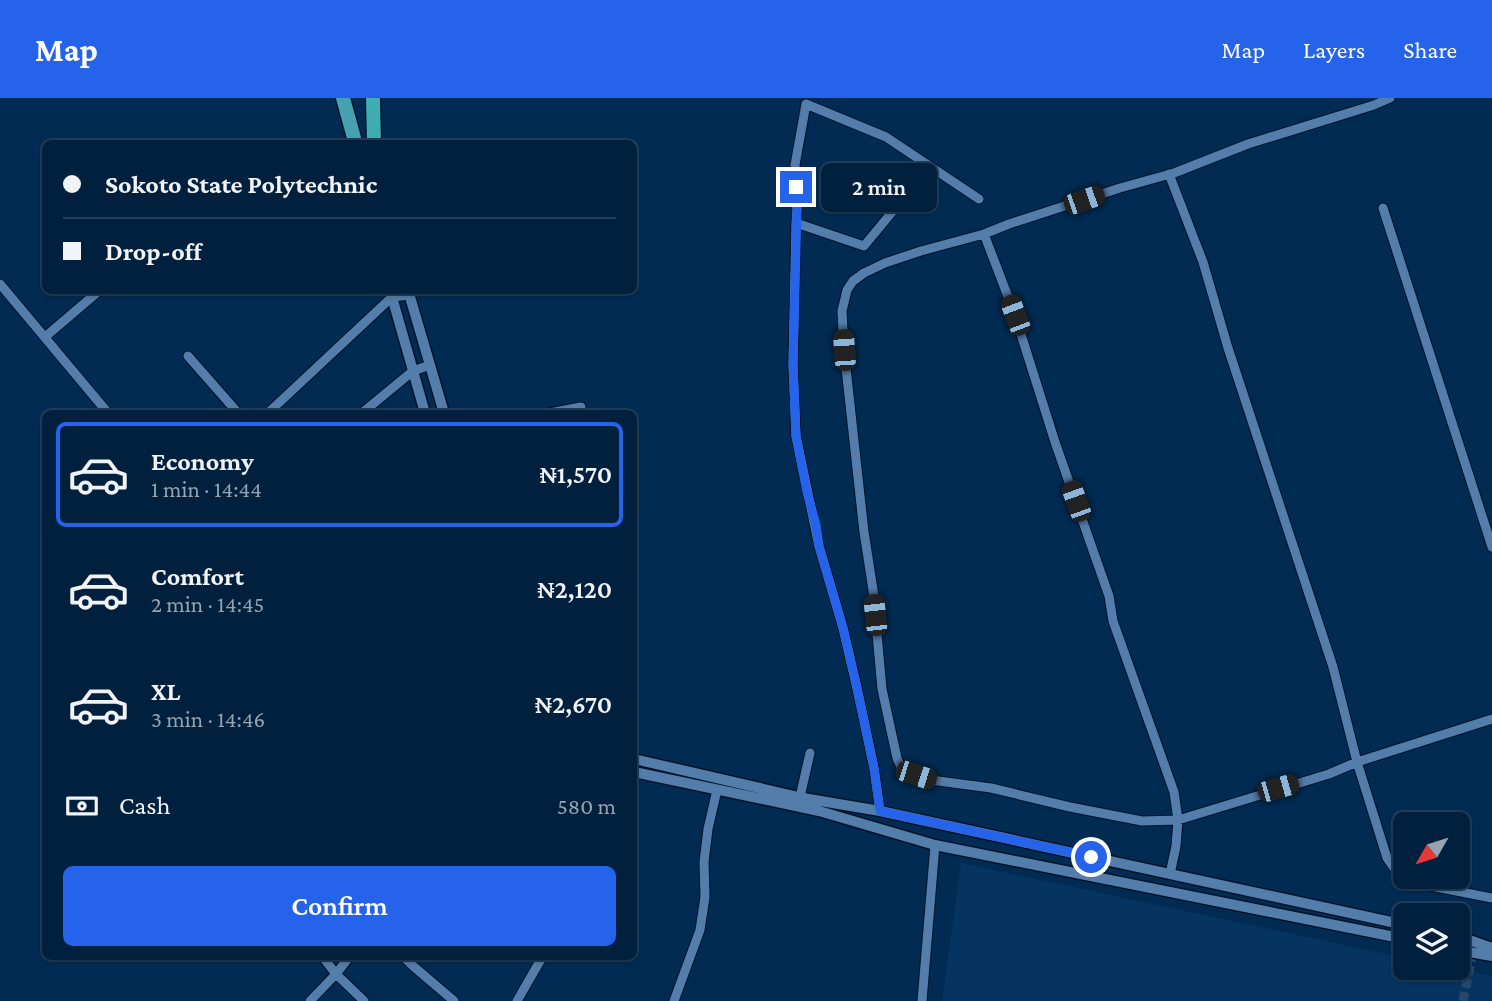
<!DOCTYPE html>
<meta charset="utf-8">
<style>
:root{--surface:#01203e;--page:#0b2845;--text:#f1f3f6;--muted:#96a3b0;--line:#233e58;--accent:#2563eb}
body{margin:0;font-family:"Crimson Pro",serif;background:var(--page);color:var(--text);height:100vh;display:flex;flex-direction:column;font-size:26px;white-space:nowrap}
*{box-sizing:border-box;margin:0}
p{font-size:23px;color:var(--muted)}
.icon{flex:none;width:38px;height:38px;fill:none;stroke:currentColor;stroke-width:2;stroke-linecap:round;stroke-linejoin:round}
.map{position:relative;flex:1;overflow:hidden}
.drawer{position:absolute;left:42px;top:312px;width:595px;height:550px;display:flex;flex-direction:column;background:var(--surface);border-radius:10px;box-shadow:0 2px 5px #0004,0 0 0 2px var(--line)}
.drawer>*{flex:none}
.top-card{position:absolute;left:42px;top:42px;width:595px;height:154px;border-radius:10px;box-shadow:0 2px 5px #0004,0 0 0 2px var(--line);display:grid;align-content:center;height:154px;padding:0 21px;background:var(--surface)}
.needle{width:46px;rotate:231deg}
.tools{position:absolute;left:1393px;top:714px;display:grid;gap:14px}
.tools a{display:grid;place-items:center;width:77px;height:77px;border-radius:10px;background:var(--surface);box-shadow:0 2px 5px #0004,0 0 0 2px var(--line);font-size:35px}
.end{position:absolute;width:32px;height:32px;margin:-16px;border:9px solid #2563eb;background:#fff;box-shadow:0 0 0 4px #fff}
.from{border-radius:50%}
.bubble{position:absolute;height:49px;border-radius:10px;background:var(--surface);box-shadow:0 2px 5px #0004,0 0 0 2px var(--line);font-size:23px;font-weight:600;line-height:49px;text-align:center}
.car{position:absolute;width:21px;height:42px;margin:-21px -10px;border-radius:9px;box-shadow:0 0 5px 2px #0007;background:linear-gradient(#222 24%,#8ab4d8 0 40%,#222 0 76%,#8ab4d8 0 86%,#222 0)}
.top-card b{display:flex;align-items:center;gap:24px;height:66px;font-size:26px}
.top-card b+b{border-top:2px solid var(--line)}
.top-card i{width:18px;height:18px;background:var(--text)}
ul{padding:12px 0 0;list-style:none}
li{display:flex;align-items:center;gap:21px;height:105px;margin:0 14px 10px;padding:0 7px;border:4px solid transparent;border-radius:10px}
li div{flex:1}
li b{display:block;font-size:26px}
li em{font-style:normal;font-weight:600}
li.active{border-color:var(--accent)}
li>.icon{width:63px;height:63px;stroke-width:1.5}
.pay{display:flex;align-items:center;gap:18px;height:77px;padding:0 21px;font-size:26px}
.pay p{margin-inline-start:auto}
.action{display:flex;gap:14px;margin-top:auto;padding:14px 21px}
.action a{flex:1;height:80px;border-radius:10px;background:var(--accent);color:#fff;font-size:28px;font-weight:600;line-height:80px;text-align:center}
header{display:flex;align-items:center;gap:42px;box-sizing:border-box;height:98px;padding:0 35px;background:var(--accent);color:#fff}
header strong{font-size:33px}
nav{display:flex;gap:38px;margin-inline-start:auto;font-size:24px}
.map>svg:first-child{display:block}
.built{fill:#053461}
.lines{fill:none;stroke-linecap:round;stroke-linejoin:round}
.minor-tunnel{stroke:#24496b;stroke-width:9;stroke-dasharray:9 4.5;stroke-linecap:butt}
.minor-casing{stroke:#011329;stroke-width:11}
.tertiary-casing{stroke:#011329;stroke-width:13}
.primary-casing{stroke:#011329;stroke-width:17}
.trunk-casing{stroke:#011329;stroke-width:17}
.minor{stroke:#537daa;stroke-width:9}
.tertiary{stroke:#537daa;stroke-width:10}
.primary{stroke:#45a1b1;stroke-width:14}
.trunk{stroke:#40adb3;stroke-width:14}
.route{stroke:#2563eb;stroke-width:9}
</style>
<header>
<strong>Map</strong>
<nav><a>Map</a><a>Layers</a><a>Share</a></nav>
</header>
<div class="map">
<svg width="1492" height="903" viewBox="0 0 1492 903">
<rect width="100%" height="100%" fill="#012b52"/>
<path class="built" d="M 961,765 L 1405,860 L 1405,870 L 1452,870 L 1492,878 L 1492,903 L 942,903 Z"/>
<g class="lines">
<path class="minor-tunnel" d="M 1463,903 L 1473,854"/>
<defs>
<path id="minor" d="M 1390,0 L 1374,7 L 1248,46 L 1174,75 L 1120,90 L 1009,126 L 984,136 L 921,153 L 885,165 L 864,175 L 853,183 L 847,192 L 842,213 L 844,252 L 864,434 L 873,492 L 882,591 L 897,660 L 901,669 L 906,673 L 931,682 L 991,690 L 1070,709 L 1142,723 L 1178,722 L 1329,676 L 1357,664 L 1492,621
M 1169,76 L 1203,164 L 1228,250 L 1333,569 L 1357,664 L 1387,760 L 1399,777 L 1411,784 L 1492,800
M 1383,110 L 1492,449
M 796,125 L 797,111 L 795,67 L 806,6 L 886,39 L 925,65
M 984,136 L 1015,217 L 1055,344 L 1109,498 L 1113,523 L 1174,694 L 1178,722 L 1176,748 L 1170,776
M 0,186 L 108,315
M 45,239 L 100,192
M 188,258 L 238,315
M 268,315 L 392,199 L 409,197
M 362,315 L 413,273 L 430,267
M 550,315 L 581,309
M 800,699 L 810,655
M 880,713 L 874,670 L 857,590 L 843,530 L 819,448 L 796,338 L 793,266 L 796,125 L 864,148 L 912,90 L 925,65 L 979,101
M 322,858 L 336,876 L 364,903
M 403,858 L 413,868 L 454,903
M 310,903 L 336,876 L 350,858
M 517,903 L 540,863
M 674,903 L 700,832 L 705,799 L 704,764 L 708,731 L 717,692
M 922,903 L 935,747"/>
<path id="tertiary" d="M 390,192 L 425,315
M 408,192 L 444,315
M 634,661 L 803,700 L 880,713 L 1405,827
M 634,674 L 819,713 L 935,747 L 1405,841
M 1458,838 L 1492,850
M 1458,852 L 1492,858"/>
<path id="primary" d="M 343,0 L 354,40"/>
<path id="trunk" d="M 373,0 L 374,46"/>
</defs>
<use href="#minor" class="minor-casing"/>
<use href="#tertiary" class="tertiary-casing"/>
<use href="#primary" class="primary-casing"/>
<use href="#trunk" class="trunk-casing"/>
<use href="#minor" class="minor"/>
<use href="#tertiary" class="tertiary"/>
<use href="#primary" class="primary"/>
<use href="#trunk" class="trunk"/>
</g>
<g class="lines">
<path class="route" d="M 796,89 L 797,111 L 793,266 L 796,338 L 807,394 L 816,427 L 819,448 L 843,530 L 857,590 L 874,670 L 880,713 L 1091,759"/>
</g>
</svg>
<div class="tools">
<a><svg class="needle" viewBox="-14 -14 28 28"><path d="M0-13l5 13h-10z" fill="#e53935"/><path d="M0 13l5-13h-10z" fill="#96a3b0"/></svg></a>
<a><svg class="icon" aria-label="layers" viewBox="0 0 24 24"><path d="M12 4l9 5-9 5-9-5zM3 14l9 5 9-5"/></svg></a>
</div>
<i class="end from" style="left:1091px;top:759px"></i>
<i class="end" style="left:796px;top:89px"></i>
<div class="bubble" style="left:821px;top:65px;width:116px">2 min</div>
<i class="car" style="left:1084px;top:102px;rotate:71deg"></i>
<i class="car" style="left:1015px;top:217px;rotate:339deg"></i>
<i class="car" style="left:844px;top:252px;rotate:356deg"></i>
<i class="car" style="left:1076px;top:403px;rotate:340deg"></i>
<i class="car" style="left:875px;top:517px;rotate:354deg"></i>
<i class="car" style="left:916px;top:677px;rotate:108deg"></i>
<i class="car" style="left:1278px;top:690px;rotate:74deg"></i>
<div class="top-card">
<b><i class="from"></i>Sokoto State Polytechnic</b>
<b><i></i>Drop-off</b>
</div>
<section class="drawer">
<ul>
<li class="active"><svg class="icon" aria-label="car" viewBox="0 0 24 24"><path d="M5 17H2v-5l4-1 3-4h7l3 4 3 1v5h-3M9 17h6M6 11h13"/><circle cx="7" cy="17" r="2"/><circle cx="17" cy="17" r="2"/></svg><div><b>Economy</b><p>1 min · 14:44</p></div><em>₦1,570</em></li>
<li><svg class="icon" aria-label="car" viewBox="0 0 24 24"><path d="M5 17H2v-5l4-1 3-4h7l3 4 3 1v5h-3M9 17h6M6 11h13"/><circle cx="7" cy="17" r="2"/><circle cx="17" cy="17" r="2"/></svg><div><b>Comfort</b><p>2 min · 14:45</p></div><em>₦2,120</em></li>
<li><svg class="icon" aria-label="car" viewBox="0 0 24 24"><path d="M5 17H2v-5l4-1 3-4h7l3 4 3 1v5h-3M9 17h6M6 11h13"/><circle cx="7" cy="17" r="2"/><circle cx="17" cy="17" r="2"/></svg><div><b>XL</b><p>3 min · 14:46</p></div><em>₦2,670</em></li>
</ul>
<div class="pay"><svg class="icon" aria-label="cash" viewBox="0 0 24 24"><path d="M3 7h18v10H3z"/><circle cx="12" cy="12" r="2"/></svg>Cash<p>580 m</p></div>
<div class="action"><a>Confirm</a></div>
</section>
</div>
